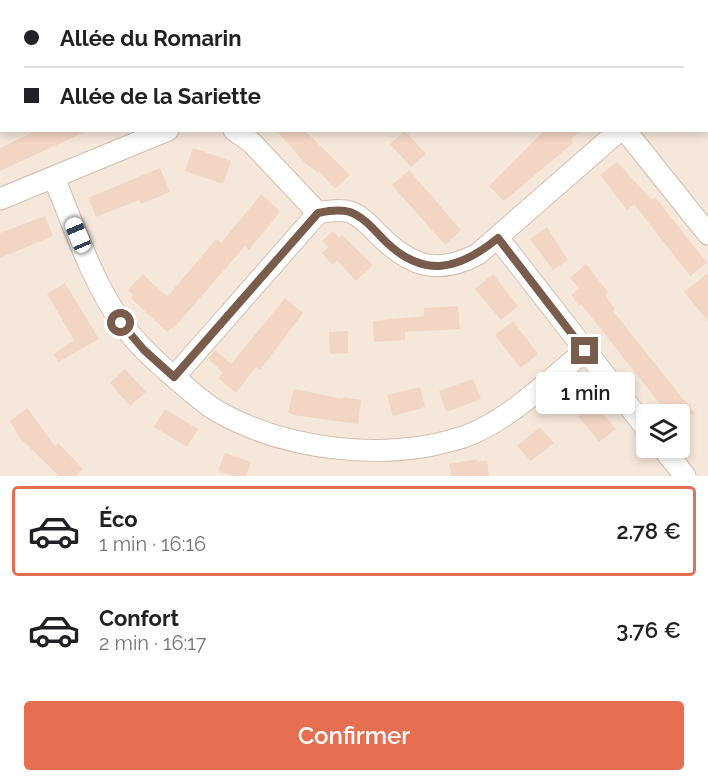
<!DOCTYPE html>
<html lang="fr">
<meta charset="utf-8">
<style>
:root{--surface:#fff;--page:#f2f2f2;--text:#202124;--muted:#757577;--line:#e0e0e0;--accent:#e76f51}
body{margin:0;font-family:Raleway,sans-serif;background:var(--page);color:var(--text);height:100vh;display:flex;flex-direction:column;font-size:22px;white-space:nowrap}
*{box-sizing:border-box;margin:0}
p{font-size:20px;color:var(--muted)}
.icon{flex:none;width:33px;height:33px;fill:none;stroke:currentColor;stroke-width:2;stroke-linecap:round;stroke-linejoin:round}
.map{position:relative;height:476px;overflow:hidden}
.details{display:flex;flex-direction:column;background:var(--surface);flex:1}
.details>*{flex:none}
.banner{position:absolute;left:0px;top:0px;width:708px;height:132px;box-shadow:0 3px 9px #0003;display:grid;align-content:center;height:132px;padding:0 24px;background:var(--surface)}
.fabs{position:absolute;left:636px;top:404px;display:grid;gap:12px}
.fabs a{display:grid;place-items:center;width:54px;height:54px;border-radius:6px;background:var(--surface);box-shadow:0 3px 9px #0003;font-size:30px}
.end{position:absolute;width:27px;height:27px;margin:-14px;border:8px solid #7a5c4d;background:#fff;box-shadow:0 0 0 3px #fff}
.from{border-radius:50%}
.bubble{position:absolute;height:42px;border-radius:6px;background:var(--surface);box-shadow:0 3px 9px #0003;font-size:20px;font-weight:600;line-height:42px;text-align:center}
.car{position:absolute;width:18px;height:36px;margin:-18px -9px;border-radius:8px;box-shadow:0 0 4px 2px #0007;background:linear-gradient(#fff 24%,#345 0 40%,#fff 0 76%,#345 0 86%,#fff 0)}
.banner b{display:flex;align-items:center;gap:21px;height:57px;font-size:22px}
.banner b+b{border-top:2px solid var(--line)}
.banner i{width:15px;height:15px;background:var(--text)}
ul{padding:10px 0 0;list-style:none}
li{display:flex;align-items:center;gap:18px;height:90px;margin:0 12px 9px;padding:0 12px;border:3px solid transparent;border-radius:6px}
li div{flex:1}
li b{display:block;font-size:22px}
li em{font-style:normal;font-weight:600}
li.on{border-color:var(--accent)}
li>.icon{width:54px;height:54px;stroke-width:1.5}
.cta{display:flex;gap:12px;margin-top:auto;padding:12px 24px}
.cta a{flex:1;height:69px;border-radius:6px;background:var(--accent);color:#fff;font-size:24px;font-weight:600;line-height:69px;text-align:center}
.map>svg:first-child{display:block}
.residential{fill:#f5e8da;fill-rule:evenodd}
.building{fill:#f3d5c3}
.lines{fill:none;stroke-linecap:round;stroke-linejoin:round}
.minor-casing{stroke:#d1beb0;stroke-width:23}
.minor{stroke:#fff;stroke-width:21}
.route{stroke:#7a5c4d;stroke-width:8}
</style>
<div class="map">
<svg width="708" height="476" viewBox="0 0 708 476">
<rect width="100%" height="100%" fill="#fdf6ec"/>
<path class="residential" d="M 0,0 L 708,0 L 708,476 L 0,476 ZM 2,2 L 706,2 L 706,130 L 2,130 ZM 646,414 L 680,414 L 680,447 L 646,447 Z"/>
<path class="building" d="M 38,130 L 89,130 L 0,171 L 0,148 Z
M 276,130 L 304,130 L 350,175 L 335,189 L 320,172 L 318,173 L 304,162 Z
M 545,130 L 581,130 L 571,139 L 573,143 L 504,201 L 489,186 Z
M 405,131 L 426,154 L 411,167 L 390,144 Z
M 193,148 L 231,161 L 223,184 L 185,171 Z
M 617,162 L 652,200 L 655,197 L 707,263 L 690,276 L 634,204 L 627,210 L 600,175 Z
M 160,168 L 170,192 L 141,204 L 139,200 L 96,217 L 88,198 Z
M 409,170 L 461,230 L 445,245 L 392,185 Z
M 261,194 L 279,210 L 277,216 L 249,250 L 245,246 L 173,329 L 171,328 L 167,332 L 131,298 L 133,295 L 128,290 L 143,274 L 167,297 L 216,239 L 221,243 Z
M 45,216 L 53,236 L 0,258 L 0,233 Z
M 547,227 L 568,260 L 553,270 L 530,239 Z
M 333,231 L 339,237 L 342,235 L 373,265 L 356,281 L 337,260 L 332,265 L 322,253 L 328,247 L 322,241 Z
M 586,264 L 608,292 L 605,295 L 615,309 L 613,311 L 695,414 L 668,414 L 581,304 L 579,306 L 571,295 L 579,288 L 570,278 Z
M 708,273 L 708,321 L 684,292 Z
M 493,274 L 518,306 L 501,320 L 475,289 Z
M 65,283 L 99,339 L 58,362 L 54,354 L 74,340 L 47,294 Z
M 285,298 L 303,313 L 260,370 L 256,367 L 236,393 L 218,378 L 223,373 L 208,358 L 215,350 L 231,364 Z
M 458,306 L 460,329 L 405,332 L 405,340 L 374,342 L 373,321 L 424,316 L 424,308 Z
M 513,321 L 538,354 L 520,368 L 495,335 Z
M 348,331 L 348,353 L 330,354 L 329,332 Z
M 125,369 L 146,392 L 130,406 L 110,383 Z
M 473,379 L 481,399 L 446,412 L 439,391 Z
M 420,387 L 425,407 L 393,416 L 387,395 Z
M 294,389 L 343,399 L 343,397 L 361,400 L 358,424 L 293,415 L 288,412 Z
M 594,403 L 616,429 L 599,442 L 578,416 Z
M 27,408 L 55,446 L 58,443 L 83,469 L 76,476 L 59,476 L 20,438 L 10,421 Z
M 165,409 L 198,429 L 187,447 L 154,427 Z
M 540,427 L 554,443 L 531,461 L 517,446 Z
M 225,453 L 251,462 L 246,476 L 233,476 L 218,471 Z
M 477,459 L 477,462 L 487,460 L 489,476 L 452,476 L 449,464 Z"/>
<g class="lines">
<defs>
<path id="minor" d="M 566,0 L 568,2
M 484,2 L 485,0
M 706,33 L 708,31
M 234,130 L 252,143 L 318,213 C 328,211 340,209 350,212 C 362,216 370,226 379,235 C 410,266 437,276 478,254 L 620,130
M 625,130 L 708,234
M 54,178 C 74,226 91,279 121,322 C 134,341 150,356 167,371 C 183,384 200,401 217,411 C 287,451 387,462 463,437 C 506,423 550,379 585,351
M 0,199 L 168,130
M 498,238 L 646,428
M 174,377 L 318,213
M 662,447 L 685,476"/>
</defs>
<use href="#minor" class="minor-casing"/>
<use href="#minor" class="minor"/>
</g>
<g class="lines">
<path class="route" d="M 121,323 L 144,350 L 174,377 L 318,213 C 328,211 340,209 350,212 C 364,217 375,231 385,241 C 424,279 459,270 498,238 L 585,351"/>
</g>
</svg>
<div class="fabs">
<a><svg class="icon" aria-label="layers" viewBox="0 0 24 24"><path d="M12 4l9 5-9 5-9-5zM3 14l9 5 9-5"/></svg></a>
</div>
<i class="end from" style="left:121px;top:323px"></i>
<i class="end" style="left:585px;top:351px"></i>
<div class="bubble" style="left:536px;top:372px;width:99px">1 min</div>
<i class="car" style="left:78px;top:235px;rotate:337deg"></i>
<div class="banner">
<b><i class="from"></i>Allée du Romarin</b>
<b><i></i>Allée de la Sariette</b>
</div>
</div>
<section class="details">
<ul>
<li class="on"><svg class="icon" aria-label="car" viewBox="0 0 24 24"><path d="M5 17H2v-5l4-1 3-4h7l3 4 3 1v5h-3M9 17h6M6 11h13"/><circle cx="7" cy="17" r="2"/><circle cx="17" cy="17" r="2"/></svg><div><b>Éco</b><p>1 min · 16:16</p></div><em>2.78 €</em></li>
<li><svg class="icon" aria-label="car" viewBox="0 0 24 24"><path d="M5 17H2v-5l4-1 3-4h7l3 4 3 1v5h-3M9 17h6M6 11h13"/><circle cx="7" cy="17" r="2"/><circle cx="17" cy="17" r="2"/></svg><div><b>Confort</b><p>2 min · 16:17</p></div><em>3.76 €</em></li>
</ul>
<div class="cta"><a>Confirmer</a></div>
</section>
